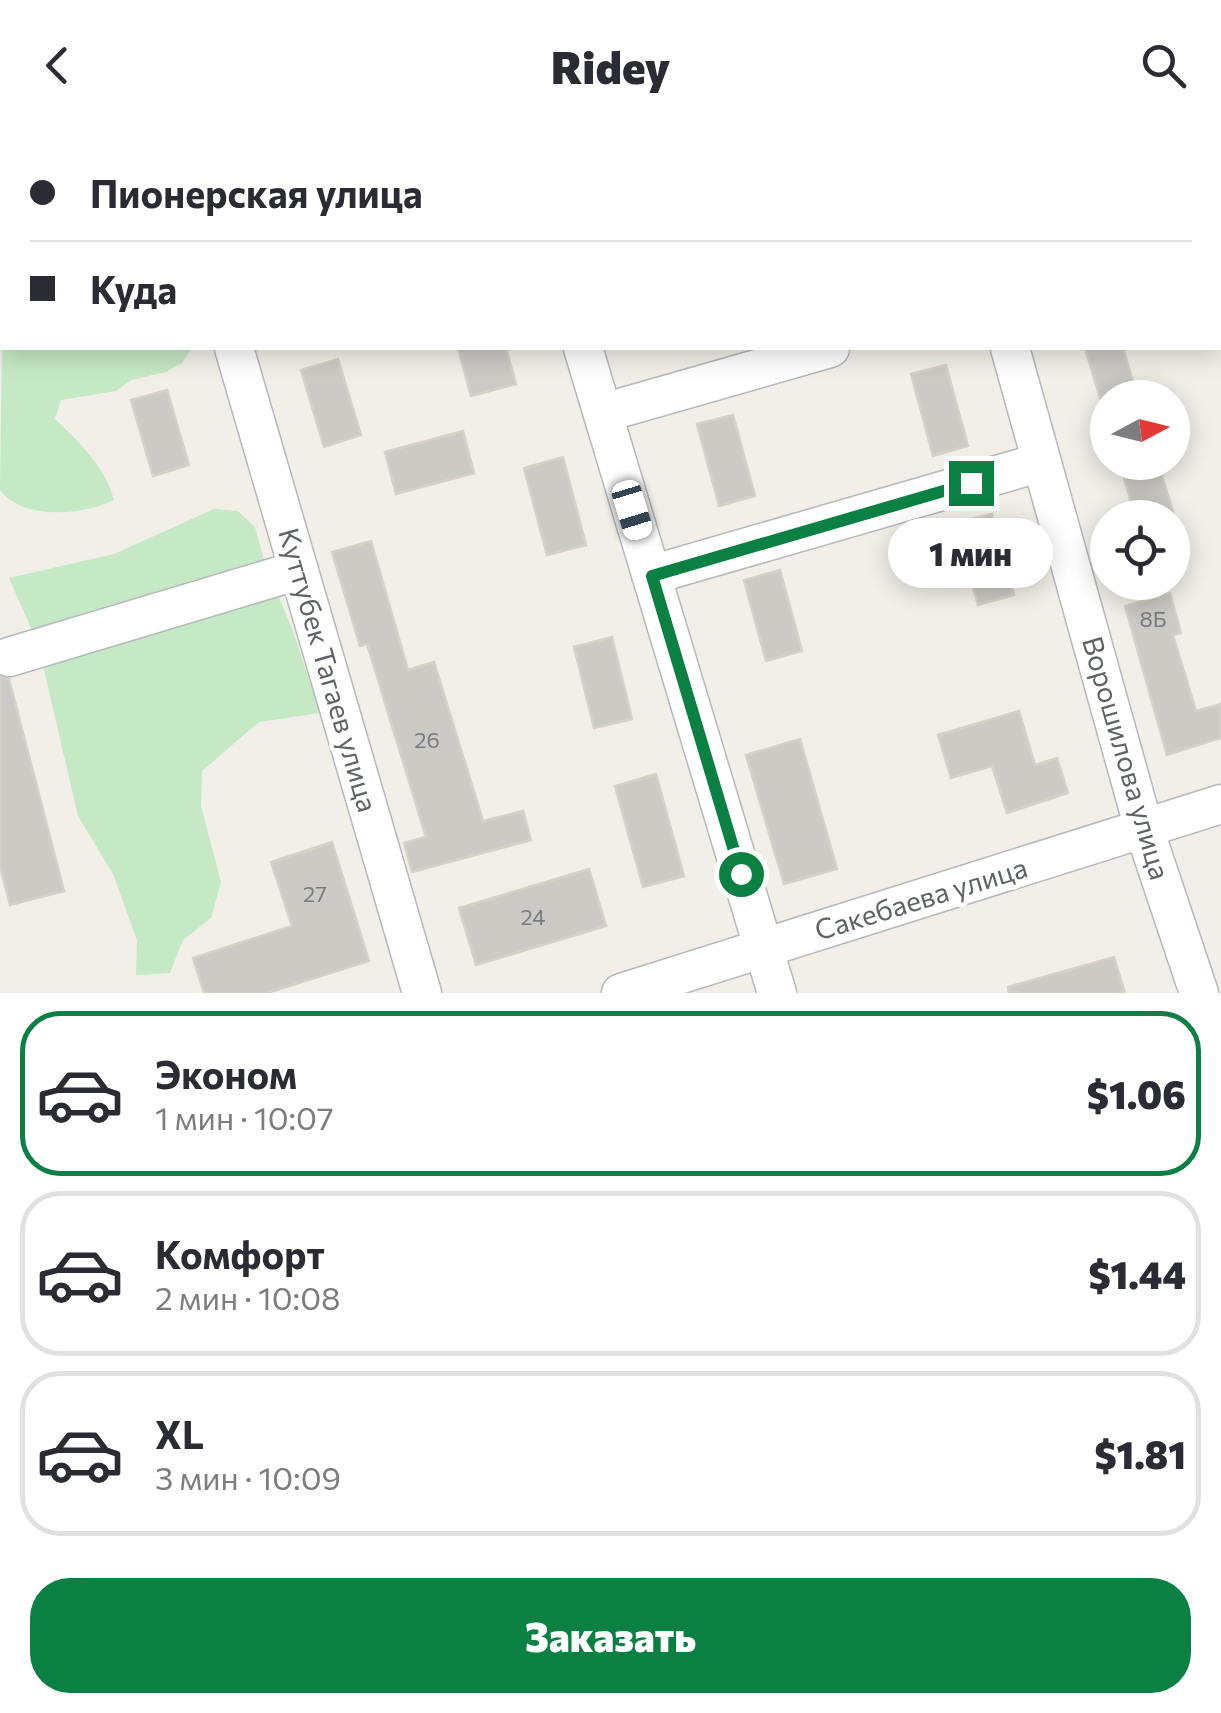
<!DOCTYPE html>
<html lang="ru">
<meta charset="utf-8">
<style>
:root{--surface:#fff;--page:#f2f2f3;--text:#2b2b33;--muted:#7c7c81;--line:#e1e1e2;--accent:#0b8043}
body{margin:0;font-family:Commissioner,sans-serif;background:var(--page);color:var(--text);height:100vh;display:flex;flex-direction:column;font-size:38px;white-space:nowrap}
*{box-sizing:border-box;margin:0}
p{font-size:32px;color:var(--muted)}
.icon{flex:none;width:55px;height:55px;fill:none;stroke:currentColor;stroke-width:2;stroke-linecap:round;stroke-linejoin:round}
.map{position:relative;height:863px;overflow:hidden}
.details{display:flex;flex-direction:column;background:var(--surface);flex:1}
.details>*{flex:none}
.banner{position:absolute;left:0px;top:0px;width:1222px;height:220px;box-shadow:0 5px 25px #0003;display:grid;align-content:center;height:220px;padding:0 30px;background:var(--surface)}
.needle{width:65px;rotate:83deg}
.tools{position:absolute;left:1090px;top:250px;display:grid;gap:20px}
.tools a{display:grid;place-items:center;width:100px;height:100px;border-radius:50%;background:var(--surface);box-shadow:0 5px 25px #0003;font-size:50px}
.end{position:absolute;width:45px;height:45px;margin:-22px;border:12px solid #0b8043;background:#fff;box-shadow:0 0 0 5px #fff}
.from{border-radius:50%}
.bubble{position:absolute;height:70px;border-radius:35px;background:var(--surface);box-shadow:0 5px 25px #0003;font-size:32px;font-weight:800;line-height:70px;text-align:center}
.car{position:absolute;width:30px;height:60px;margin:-30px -15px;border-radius:12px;box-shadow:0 0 8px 2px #0007;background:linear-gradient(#fff 24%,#345 0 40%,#fff 0 76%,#345 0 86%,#fff 0)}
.banner b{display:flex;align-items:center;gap:35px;height:95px;font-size:38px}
.banner b+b{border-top:2px solid var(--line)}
.banner i{width:25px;height:25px;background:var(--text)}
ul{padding:18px 0 0;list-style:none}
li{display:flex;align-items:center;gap:30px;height:165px;margin:0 20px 15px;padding:0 10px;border:5px solid var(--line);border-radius:40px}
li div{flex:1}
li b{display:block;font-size:38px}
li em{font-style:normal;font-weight:800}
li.on{border-color:var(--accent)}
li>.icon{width:90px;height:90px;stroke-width:1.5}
.action{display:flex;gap:20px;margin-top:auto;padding:20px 30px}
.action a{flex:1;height:115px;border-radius:40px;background:var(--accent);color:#fff;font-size:40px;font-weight:800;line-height:115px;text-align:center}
header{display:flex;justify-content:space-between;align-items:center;height:130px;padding:0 30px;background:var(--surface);font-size:45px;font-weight:800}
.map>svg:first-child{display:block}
.green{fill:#c5e8c5}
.building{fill:#cccac5;stroke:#d6d1c6;stroke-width:2.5}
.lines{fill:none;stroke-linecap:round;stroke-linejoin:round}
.minor-casing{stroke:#b5b8bc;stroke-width:41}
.minor{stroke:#fff;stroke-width:38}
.route{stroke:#0b8043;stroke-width:12}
.labels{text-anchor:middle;stroke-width:9;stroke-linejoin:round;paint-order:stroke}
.number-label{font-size:22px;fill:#7a7d7f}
.street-label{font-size:28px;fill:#5f6368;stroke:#fff}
</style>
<header><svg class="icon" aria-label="back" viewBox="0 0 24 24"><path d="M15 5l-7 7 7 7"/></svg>Ridey<svg class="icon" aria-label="search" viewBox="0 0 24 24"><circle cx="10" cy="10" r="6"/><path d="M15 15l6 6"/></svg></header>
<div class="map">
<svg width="1221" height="863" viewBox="0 0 1221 863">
<rect width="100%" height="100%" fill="#f1efe8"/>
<path class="green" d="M 0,0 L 691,0 L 2,2 L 2,190 Z
M 2,214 L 2,218 L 192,218 L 182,233 L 166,242 L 131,250 L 116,261 L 61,270 L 55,289 C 80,313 105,336 114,370 C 84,385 23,391 0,360 Z
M 214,379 L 238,381 L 255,397 L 265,434 L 293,501 L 320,583 L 259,592 L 202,641 L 201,676 L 221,752 L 211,788 L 183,810 L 170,843 L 136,845 L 137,810 L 113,744 L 78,686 L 38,514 L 9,448 L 114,424 Z"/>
<path class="building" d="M 458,218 L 506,218 L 516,254 L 471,266 Z
M 1085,218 L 1123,218 L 1138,268 L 1100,268 Z
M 338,229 L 361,305 L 324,317 L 301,240 Z
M 946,235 L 968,316 L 933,326 L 911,244 Z
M 167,260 L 189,335 L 153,346 L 131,270 Z
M 733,285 L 755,366 L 719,376 L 697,294 Z
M 463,301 L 474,343 L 396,364 L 385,322 Z
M 563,327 L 586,415 L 547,425 L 524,338 Z
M 1159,336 L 1175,388 L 1136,388 L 1124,348 Z
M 992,384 L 1014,465 L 978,475 L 956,393 Z
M 371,411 L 408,540 L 434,532 L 483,691 L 523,681 L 531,710 L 412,742 L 404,713 L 426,707 L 367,514 L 360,516 L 332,422 Z
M 780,440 L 802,521 L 766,531 L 744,450 Z
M 1170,463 L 1181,503 L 1173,505 L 1196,581 L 1221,574 L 1221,608 L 1167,625 L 1125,476 Z
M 612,507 L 632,589 L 594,598 L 574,517 Z
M 0,547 L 9,549 L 64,761 L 10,775 L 0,736 Z
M 1019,581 L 1035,635 L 1057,628 L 1068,663 L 1007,683 L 992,636 L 951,648 L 938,605 Z
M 800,609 L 837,739 L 784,754 L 746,625 Z
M 656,644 L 684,746 L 643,757 L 615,656 Z
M 332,712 L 369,831 L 267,863 L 204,863 L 193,828 L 292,796 L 271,732 Z
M 589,739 L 606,796 L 476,835 L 459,778 Z
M 1114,827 L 1125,863 L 1009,863 L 1008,857 Z"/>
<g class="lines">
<defs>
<path id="minor" d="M 860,0 L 863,2
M 987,2 L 994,0
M 234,218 L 422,863
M 583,218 L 777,863
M 1010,218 L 1144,699 L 1199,863
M 603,283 L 830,218
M 651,445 L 1042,332
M 9,527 L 299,440
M 621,863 L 1221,674"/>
</defs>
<use href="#minor" class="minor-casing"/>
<use href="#minor" class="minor"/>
</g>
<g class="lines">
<path class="route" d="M 741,744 L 652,446 L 971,353"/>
</g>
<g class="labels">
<g class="number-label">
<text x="1153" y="497">8Б</text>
<text x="427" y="618">26</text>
<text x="315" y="772">27</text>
<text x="533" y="795">24</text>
</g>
<g class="street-label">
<text transform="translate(328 540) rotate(74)" y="10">Куттубек Тагаев улица</text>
<text transform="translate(1126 628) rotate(74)" y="10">Ворошилова улица</text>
<text transform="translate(921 769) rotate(-17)" y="10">Сакебаева улица</text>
</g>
</g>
</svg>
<div class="tools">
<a><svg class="needle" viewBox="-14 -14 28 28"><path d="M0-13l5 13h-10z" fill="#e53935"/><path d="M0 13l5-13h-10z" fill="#7c7c81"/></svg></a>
<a><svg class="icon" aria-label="locate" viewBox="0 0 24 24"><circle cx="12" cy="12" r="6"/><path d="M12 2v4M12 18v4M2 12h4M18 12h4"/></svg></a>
</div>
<i class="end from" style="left:741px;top:744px"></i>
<i class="end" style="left:971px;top:353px"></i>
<div class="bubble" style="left:888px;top:388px;width:165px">1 мин</div>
<i class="car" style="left:632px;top:380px;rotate:163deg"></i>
<div class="banner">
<b><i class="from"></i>Пионерская улица</b>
<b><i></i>Куда</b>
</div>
</div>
<section class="details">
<ul>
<li class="on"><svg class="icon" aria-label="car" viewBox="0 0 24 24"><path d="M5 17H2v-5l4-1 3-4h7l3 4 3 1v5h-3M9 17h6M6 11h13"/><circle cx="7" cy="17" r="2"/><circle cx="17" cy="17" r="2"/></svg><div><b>Эконом</b><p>1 мин · 10:07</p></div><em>$1.06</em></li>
<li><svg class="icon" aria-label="car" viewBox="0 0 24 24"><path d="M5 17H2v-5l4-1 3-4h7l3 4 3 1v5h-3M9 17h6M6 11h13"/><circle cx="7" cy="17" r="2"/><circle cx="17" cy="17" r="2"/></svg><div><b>Комфорт</b><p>2 мин · 10:08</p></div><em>$1.44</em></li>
<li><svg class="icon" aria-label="car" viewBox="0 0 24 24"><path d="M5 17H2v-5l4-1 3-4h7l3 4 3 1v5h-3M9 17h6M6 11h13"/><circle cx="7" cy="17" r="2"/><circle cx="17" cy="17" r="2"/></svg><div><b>XL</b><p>3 мин · 10:09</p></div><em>$1.81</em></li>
</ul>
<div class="action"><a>Заказать</a></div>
</section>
